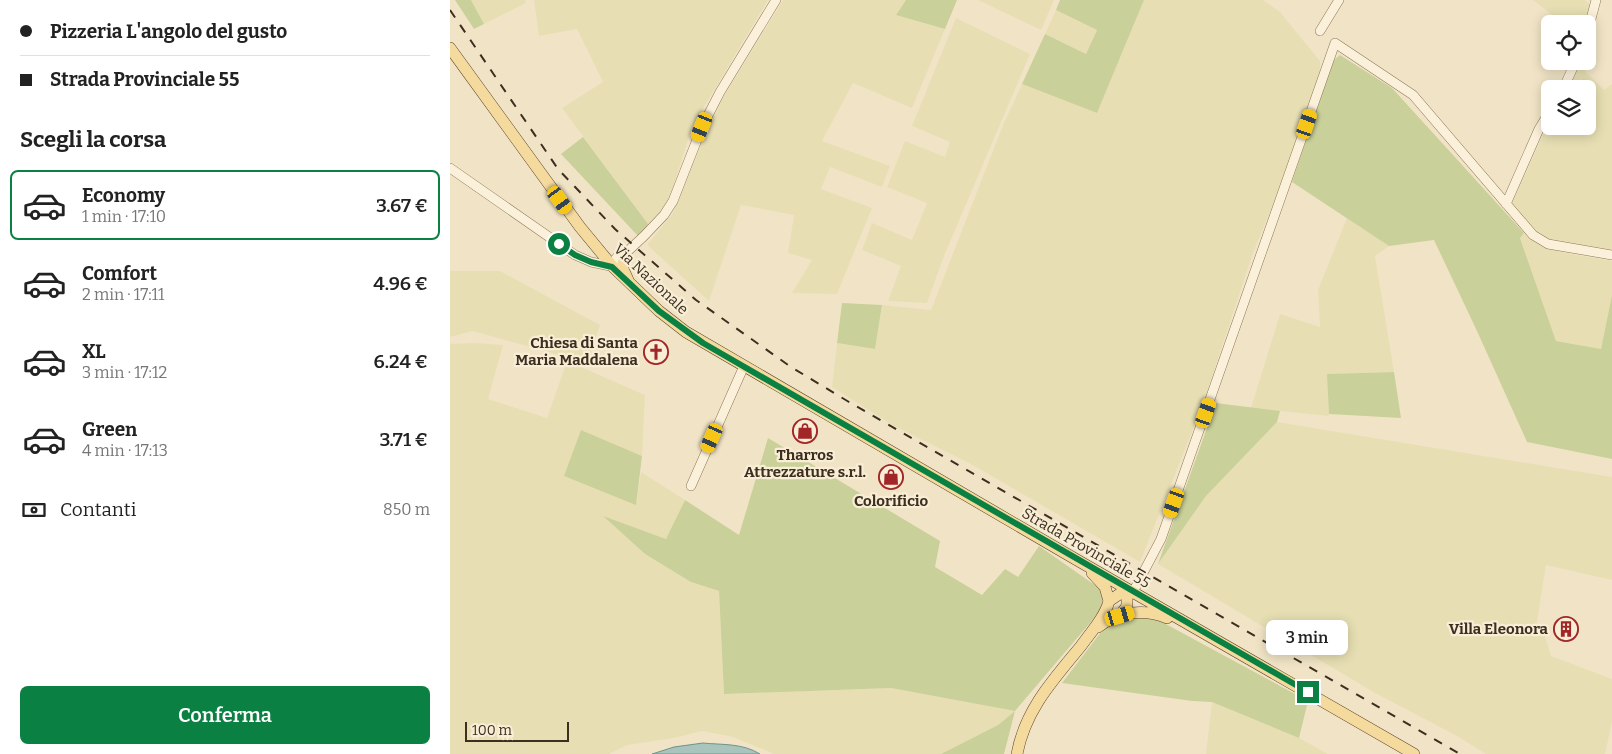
<!DOCTYPE html>
<html lang="it">
<meta charset="utf-8">
<style>
:root{--surface:#fff;--page:#f2f2f2;--text:#222;--muted:#767676;--line:#e0e0e0;--accent:#0b8043}
body{margin:0;font-family:Bitter,serif;background:var(--page);color:var(--text);height:100vh;display:flex;flex-direction:column;font-size:19px;white-space:nowrap}
*{box-sizing:border-box;margin:0}
p{font-size:16px;color:var(--muted)}
.icon{flex:none;width:28px;height:28px;fill:none;stroke:currentColor;stroke-width:2;stroke-linecap:round;stroke-linejoin:round}
.map{position:relative;flex:1;overflow:hidden}
.details{display:flex;flex-direction:column;background:var(--surface);width:450px}
.details>*{flex:none}
.top-card{display:grid;align-content:center;height:110px;padding:0 20px;background:var(--surface)}
.fabs{position:absolute;left:1091px;top:15px;display:grid;gap:10px}
.fabs a{display:grid;place-items:center;width:55px;height:55px;border-radius:8px;background:var(--surface);box-shadow:0 2px 12px #0003;font-size:25px}
.scale{position:absolute;left:15px;bottom:12px;width:104px;box-sizing:border-box;padding-left:5px;border:2px solid #3d2e1f;border-top:0;font-size:14px;line-height:18px;white-space:nowrap;color:#3d2e1f;-webkit-text-stroke:4px #f8eed6;paint-order:stroke}
.end{position:absolute;width:22px;height:22px;margin:-11px;border:6px solid #0b8043;background:#fff;box-shadow:0 0 0 2px #fff}
.from{border-radius:50%}
.bubble{position:absolute;height:35px;border-radius:8px;background:var(--surface);box-shadow:0 2px 12px #0003;font-size:16px;font-weight:600;line-height:35px;text-align:center}
.car{position:absolute;width:15px;height:30px;margin:-15px -8px;border-radius:6px;box-shadow:0 0 4px 1px #0007;background:linear-gradient(#f5c518 24%,#345 0 40%,#f5c518 0 76%,#345 0 86%,#f5c518 0)}
.top-card b{display:flex;align-items:center;gap:18px;height:48px;font-size:19px}
.top-card b+b{border-top:1px solid var(--line)}
.top-card i{width:12px;height:12px;background:var(--text)}
ul{padding:0;list-style:none}
li{display:flex;align-items:center;gap:15px;height:70px;margin:0 10px 8px;padding:0 10px;border:2px solid transparent;border-radius:8px}
li div{flex:1}
li b{display:block;font-size:19px}
li em{font-style:normal;font-weight:600}
li.active{border-color:var(--accent)}
li>.icon{width:45px;height:45px;stroke-width:1.5}
h2{padding:0 20px;font-size:22px;line-height:60px}
.pay{display:flex;align-items:center;gap:12px;height:55px;padding:0 20px;font-size:19px}
.pay p{margin-inline-start:auto}
.primary-button{display:flex;gap:10px;margin-top:auto;padding:10px 20px}
.primary-button a{flex:1;height:58px;border-radius:8px;background:var(--accent);color:#fff;font-size:20px;font-weight:600;line-height:58px;text-align:center}
main{display:flex;flex:1;min-height:0}
.map>svg:first-child{display:block}
.farmland{fill:#e7dfb3}
.green{fill:#cad099}
.water{fill:#a8c4bc;stroke:#6e948a}
.lines{fill:none;stroke-linecap:round;stroke-linejoin:round}
.minor-casing{stroke:#8e765a;stroke-width:10}
.major-casing{stroke:#5c432e;stroke-width:12}
.minor{stroke:#fbf1da;stroke-width:9}
.major{stroke:#f5da9d;stroke-width:11}
.rail{stroke:#3d2e1f;stroke-width:2;stroke-dasharray:9 9;stroke-linecap:butt}
.route{stroke:#0b8043;stroke-width:6}
.labels{text-anchor:middle;stroke-width:4.5;stroke-linejoin:round;paint-order:stroke}
.street-label{font-size:15px;fill:#3d2e1f;stroke:#f8eed6}
.poi-label{font-size:15px;font-weight:bold;fill:#3d2e1f;stroke:#f8eed6;text-anchor:end}
</style>
<main>
<section class="details">
<div class="top-card">
<b><i class="from"></i>Pizzeria L'angolo del gusto</b>
<b><i></i>Strada Provinciale 55</b>
</div>
<h2>Scegli la corsa</h2>
<ul>
<li class="active"><svg class="icon" aria-label="car" viewBox="0 0 24 24"><path d="M5 17H2v-5l4-1 3-4h7l3 4 3 1v5h-3M9 17h6M6 11h13"/><circle cx="7" cy="17" r="2"/><circle cx="17" cy="17" r="2"/></svg><div><b>Economy</b><p>1 min · 17:10</p></div><em>3.67 €</em></li>
<li><svg class="icon" aria-label="car" viewBox="0 0 24 24"><path d="M5 17H2v-5l4-1 3-4h7l3 4 3 1v5h-3M9 17h6M6 11h13"/><circle cx="7" cy="17" r="2"/><circle cx="17" cy="17" r="2"/></svg><div><b>Comfort</b><p>2 min · 17:11</p></div><em>4.96 €</em></li>
<li><svg class="icon" aria-label="car" viewBox="0 0 24 24"><path d="M5 17H2v-5l4-1 3-4h7l3 4 3 1v5h-3M9 17h6M6 11h13"/><circle cx="7" cy="17" r="2"/><circle cx="17" cy="17" r="2"/></svg><div><b>XL</b><p>3 min · 17:12</p></div><em>6.24 €</em></li>
<li><svg class="icon" aria-label="car" viewBox="0 0 24 24"><path d="M5 17H2v-5l4-1 3-4h7l3 4 3 1v5h-3M9 17h6M6 11h13"/><circle cx="7" cy="17" r="2"/><circle cx="17" cy="17" r="2"/></svg><div><b>Green</b><p>4 min · 17:13</p></div><em>3.71 €</em></li>
</ul>
<div class="pay"><svg class="icon" aria-label="cash" viewBox="0 0 24 24"><path d="M3 7h18v10H3z"/><circle cx="12" cy="12" r="2"/></svg>Contanti<p>850 m</p></div>
<div class="primary-button"><a>Conferma</a></div>
</section>
<div class="map">
<svg width="1162" height="754" viewBox="0 0 1162 754">
<rect width="100%" height="100%" fill="#f1e4c6"/>
<path class="farmland" d="M 21,0 L 75,0 L 76,3 L 34,24 Z
M 84,0 L 318,0 L 242,127 L 218,203 L 198,224 L 112,108 L 153,82 L 127,29 L 89,36 Z
M 333,0 L 456,0 L 446,15 L 495,29 L 462,108 L 403,83 L 372,141 L 440,166 L 432,187 L 380,167 L 371,189 L 422,208 L 387,294 L 342,293 L 362,260 L 338,253 L 344,215 L 291,205 L 259,301 L 197,245 L 223,213 L 252,142 L 271,101 Z
M 528,0 L 604,0 L 591,30 Z
M 694,0 L 813,0 L 830,12 L 870,61 L 870,75 L 829,190 L 803,253 L 752,407 L 690,562 L 519,463 L 444,426 L 382,387 L 387,343 L 425,349 L 432,305 L 481,310 L 553,125 L 572,84 L 647,113 Z
M 1083,0 L 1135,0 L 1141,5 L 1133,24 L 1114,24 Z
M 606,10 L 647,30 L 636,54 L 595,34 Z
M 506,18 L 580,54 L 494,256 L 477,303 L 438,301 L 451,266 L 412,250 L 422,223 L 462,240 L 477,203 L 437,187 L 455,141 L 495,157 L 500,142 L 462,126 Z
M 1129,65 L 1154,90 L 1162,84 L 1162,252 L 1090,238 L 1062,204 L 1100,119 L 1100,126 L 1138,126 L 1138,89 L 1116,89 Z
M 897,218 L 939,246 L 925,256 L 944,372 L 878,374 L 879,416 L 801,408 L 830,314 L 870,327 L 868,290 Z
M 1074,233 L 1083,240 L 1111,252 L 1162,261 L 1162,295 L 1151,349 L 1106,341 L 1070,237 Z
M 0,271 L 50,271 L 150,325 L 137,363 L 23,331 L 0,337 Z
M 25,343 L 53,345 L 38,399 L 97,418 L 117,361 L 195,395 L 192,456 L 131,430 L 186,504 L 191,472 L 235,500 L 216,539 L 154,517 L 195,554 L 241,582 L 269,591 L 274,694 L 441,688 L 565,711 L 548,725 L 491,754 L 324,754 L 283,737 L 252,731 L 224,738 L 177,745 L 159,754 L 0,754 L 0,344 Z
M 827,422 L 1162,477 L 1162,580 L 1096,565 L 1086,628 L 1093,630 L 1101,656 L 1162,679 L 1162,722 L 1155,754 L 1036,754 L 1007,736 L 925,693 L 708,564 L 756,496 Z
M 762,702 L 849,738 L 878,754 L 756,754 Z"/>
<path class="green" d="M 5,0 L 21,0 L 34,24 L 24,29 Z
M 456,0 L 507,0 L 495,29 L 446,15 Z
M 610,0 L 694,0 L 647,113 L 572,84 L 595,34 L 636,54 L 647,30 L 606,10 Z
M 890,55 L 942,88 L 1074,233 L 1070,238 L 1106,341 L 1151,349 L 1162,295 L 1162,459 L 1077,442 L 1027,331 L 984,240 L 939,246 L 842,182 L 883,61 Z
M 133,137 L 198,224 L 189,237 L 111,154 Z
M 392,303 L 432,305 L 425,349 L 387,343 Z
M 944,372 L 951,418 L 879,414 L 877,374 Z
M 766,403 L 830,411 L 827,422 L 756,496 L 708,564 Z
M 131,430 L 192,456 L 186,505 L 114,476 Z
M 318,438 L 490,541 L 485,567 L 532,595 L 555,569 L 568,577 L 589,546 L 649,588 C 655,600 652,606 645,617 L 565,711 L 554,754 L 491,754 L 548,725 L 565,711 L 441,688 L 274,694 L 269,591 L 241,582 L 195,554 L 153,516 L 216,539 L 235,500 L 289,535 Z
M 694,616 L 712,622 L 858,701 L 849,738 L 762,702 L 742,701 L 612,683 L 654,628 L 673,621 Z"/>
<path class="water" d="M 253,743 C 273,745 292,743 310,754 L 202,754 L 224,747 Z"/>
<g class="lines">
<defs>
<path id="minor" d="M 1138,30 L 1146,0
M 870,31 L 889,0
M 1113,89 L 1126,61
M 0,168 L 125,255 L 141,262 L 165,267
M 1056,204 L 1089,129 L 1100,111
M 163,267 L 163,262 L 168,256 L 179,250 L 194,236 L 214,215 L 223,201 L 252,127 L 270,92 L 326,0
M 241,486 L 294,366
M 683,592 L 711,539 L 885,43 L 963,95 L 1083,235 L 1098,244 L 1162,255"/>
<path id="major" d="M 0,48 L 130,227 L 163,267 L 209,311 L 236,332 L 627,560 L 964,754
M 173,263 L 173,269 L 178,280
M 642,573 L 655,587 L 659,601
M 670,616 L 677,606 L 677,589
M 648,627 C 668,612 694,608 717,618
M 567,754 C 575,710 603,680 631,646 C 641,632 655,617 659,601 L 677,589"/>
</defs>
<use href="#minor" class="minor-casing"/>
<use href="#major" class="major-casing"/>
<use href="#minor" class="minor"/>
<use href="#major" class="major"/>
<path class="rail" d="M 0,10 L 108,169 L 165,229 L 246,300 L 341,367 L 399,402 L 1010,754"/>
</g>
<g class="lines">
<path class="route" d="M 109,244 L 125,255 L 141,262 L 162,267 L 209,311 L 253,343 L 858,692"/>
</g>
<defs>
<symbol id="church-ring" viewBox="-11 -11 22 22"><circle r="9.5" fill="#f8eed6" stroke="#a12628" stroke-width="1.5"/><path d="M-1.2-6h2.4v3.5h3.3v2.4h-3.3V6h-2.4V-.1h-3.3v-2.4h3.3Z" fill="#a12628"/></symbol>
<symbol id="shop-ring" viewBox="-11 -11 22 22"><circle r="9.5" fill="#f8eed6" stroke="#a12628" stroke-width="1.5"/><path d="M-5-2.5h2.3a2.7 3.5 0 0 1 5.4 0H5L5.5 6h-11ZM-1.5-2.5h3a1.5 2.3 0 0 0-3 0Z" fill="#a12628"/></symbol>
<symbol id="building-ring" viewBox="-11 -11 22 22"><circle r="9.5" fill="#f8eed6" stroke="#a12628" stroke-width="1.5"/><path d="M-4-6H4V6H1V3H-1V6H-4ZM-2.5-4.3h1.7v1.8h-1.7ZM.8-4.3h1.7v1.8H.8ZM-2.5-1h1.7V.8h-1.7ZM.8-1h1.7V.8H.8Z" fill="#a12628"/></symbol>
</defs>
<g fill-rule="evenodd">
<use href="#church-ring" x="192" y="338" width="28" height="28"/>
<use href="#shop-ring" x="341" y="417" width="28" height="28"/>
<use href="#shop-ring" x="427" y="463" width="28" height="28"/>
<use href="#building-ring" x="1102" y="615" width="28" height="28"/>
</g>
<g class="labels">
<g class="street-label">
<text transform="translate(201 279) rotate(43)" y="5">Via Nazionale</text>
<text transform="translate(636 548) rotate(30)" y="5">Strada Provinciale 55</text>
</g>
<g class="poi-label">
<text x="188" y="348">Chiesa di Santa<tspan x="188" dy="17">Maria Maddalena</tspan></text>
<text x="355" y="460" text-anchor="middle">Tharros<tspan x="355" dy="17">Attrezzature s.r.l.</tspan></text>
<text x="441" y="506" text-anchor="middle">Colorificio</text>
<text x="1098" y="634">Villa Eleonora</text>
</g>
</g>
</svg>
<div class="fabs">
<a><svg class="icon" aria-label="locate" viewBox="0 0 24 24"><circle cx="12" cy="12" r="6"/><path d="M12 2v4M12 18v4M2 12h4M18 12h4"/></svg></a>
<a><svg class="icon" aria-label="layers" viewBox="0 0 24 24"><path d="M12 4l9 5-9 5-9-5zM3 14l9 5 9-5"/></svg></a>
</div>
<div class="scale">100 m</div>
<i class="end from" style="left:109px;top:244px"></i>
<i class="end" style="left:858px;top:692px"></i>
<div class="bubble" style="left:816px;top:620px;width:82px">3 min</div>
<i class="car" style="left:857px;top:124px;rotate:19deg"></i>
<i class="car" style="left:252px;top:127px;rotate:202deg"></i>
<i class="car" style="left:110px;top:200px;rotate:144deg"></i>
<i class="car" style="left:756px;top:413px;rotate:19deg"></i>
<i class="car" style="left:262px;top:438px;rotate:204deg"></i>
<i class="car" style="left:724px;top:503px;rotate:200deg"></i>
<i class="car" style="left:670px;top:616px;rotate:74deg"></i>
</div>
</main>
